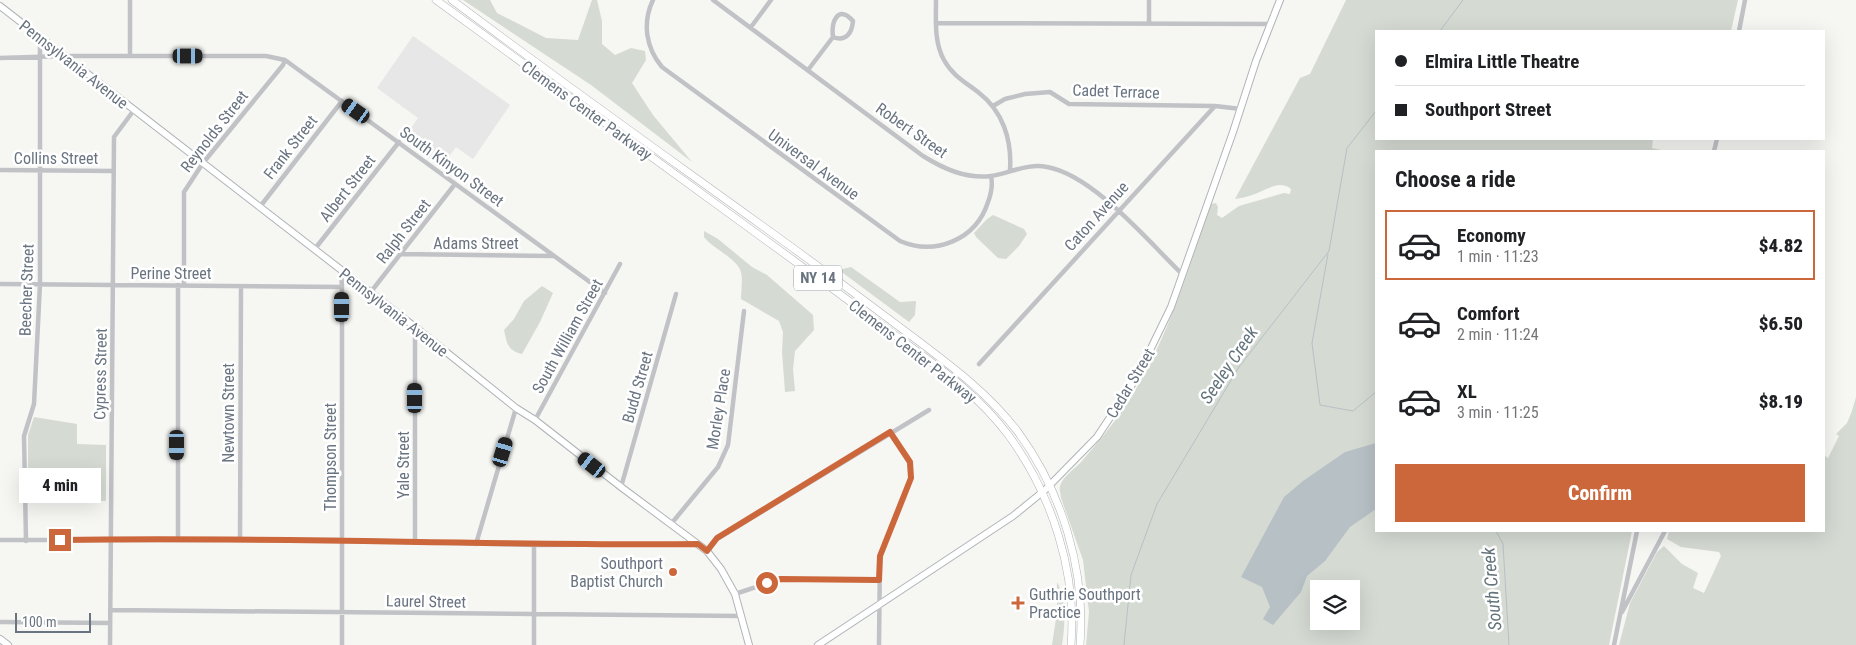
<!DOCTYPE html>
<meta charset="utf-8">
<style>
:root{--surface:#fff;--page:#f2f2f2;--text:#202124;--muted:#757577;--line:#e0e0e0;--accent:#cc673c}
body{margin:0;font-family:"Roboto Condensed",sans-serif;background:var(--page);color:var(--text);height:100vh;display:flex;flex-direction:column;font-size:19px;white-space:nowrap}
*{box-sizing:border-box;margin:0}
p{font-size:16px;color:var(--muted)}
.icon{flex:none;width:28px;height:28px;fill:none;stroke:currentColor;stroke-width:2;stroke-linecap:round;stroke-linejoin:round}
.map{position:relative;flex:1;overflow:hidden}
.details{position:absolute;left:1375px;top:150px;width:450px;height:382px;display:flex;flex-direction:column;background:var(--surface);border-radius:0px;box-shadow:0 5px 20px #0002}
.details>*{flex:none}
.hud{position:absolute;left:1375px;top:30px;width:450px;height:110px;border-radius:0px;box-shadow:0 5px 20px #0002;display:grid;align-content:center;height:110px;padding:0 20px;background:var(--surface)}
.fabs{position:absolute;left:1310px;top:580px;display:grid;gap:10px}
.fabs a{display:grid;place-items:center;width:50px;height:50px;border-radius:0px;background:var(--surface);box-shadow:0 5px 20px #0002;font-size:25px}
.scale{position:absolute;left:15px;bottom:12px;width:76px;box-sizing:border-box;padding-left:5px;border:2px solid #697480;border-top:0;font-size:14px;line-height:18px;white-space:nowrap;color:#697480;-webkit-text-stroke:4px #fff;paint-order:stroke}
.end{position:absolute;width:22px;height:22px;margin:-11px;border:6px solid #cc673c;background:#fff;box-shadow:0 0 0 2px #fff}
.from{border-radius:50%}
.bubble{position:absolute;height:35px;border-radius:0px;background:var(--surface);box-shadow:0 5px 20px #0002;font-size:16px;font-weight:800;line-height:35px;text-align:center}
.car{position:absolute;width:15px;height:30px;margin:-15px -8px;border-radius:6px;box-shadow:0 0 4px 1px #0007;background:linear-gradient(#222 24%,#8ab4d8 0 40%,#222 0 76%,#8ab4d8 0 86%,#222 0)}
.hud b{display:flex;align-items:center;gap:18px;height:48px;font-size:19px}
.hud b+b{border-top:1px solid var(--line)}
.hud i{width:12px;height:12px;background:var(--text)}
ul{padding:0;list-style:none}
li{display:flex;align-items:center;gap:15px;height:70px;margin:0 10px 8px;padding:0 10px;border:2px solid transparent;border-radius:0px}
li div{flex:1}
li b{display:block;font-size:19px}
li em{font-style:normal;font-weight:800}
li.on{border-color:var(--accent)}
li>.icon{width:45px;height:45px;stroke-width:1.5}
h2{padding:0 20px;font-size:22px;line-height:60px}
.action{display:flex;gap:10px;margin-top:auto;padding:10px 20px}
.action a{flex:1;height:58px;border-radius:0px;background:var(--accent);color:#fff;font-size:20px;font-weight:800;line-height:58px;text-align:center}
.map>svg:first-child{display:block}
.built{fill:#e6e7e6}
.green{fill:#d5dad3;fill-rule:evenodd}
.water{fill:#b7c0c5}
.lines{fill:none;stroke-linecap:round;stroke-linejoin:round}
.stream{stroke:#b7c0c5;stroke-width:1}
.secondary-casing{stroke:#b0b4b8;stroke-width:8}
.primary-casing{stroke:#b1b4b8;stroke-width:8}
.street{stroke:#c0c2c6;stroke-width:4.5}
.secondary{stroke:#fff;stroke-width:6}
.primary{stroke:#fff;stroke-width:7}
.route{stroke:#cc673c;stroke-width:6}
.poi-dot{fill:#cc673c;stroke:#fff;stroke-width:2}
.labels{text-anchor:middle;stroke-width:5;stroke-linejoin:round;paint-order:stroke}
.shield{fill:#fff;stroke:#969ea6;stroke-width:1}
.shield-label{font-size:15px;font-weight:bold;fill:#697480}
.street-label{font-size:16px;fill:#697480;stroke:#fff}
.poi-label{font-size:16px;fill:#697480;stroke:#fff;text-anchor:end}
.water-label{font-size:18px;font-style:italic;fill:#64747c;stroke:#fff}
</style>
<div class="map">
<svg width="1856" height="645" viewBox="0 0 1856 645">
<rect width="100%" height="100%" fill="#f6f6f3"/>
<path class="built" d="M 413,36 L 510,105 L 473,159 L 456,147 L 441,167 L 403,140 L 418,118 L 377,88 Z"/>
<path class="green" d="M 463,0 L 490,0 L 497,13 L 546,38 L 578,40 L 592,0 L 597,0 L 602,21 L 602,44 L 615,55 L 631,48 L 645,51 L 646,60 L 632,83 L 653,115 L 692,162 L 591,85 Z
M 1346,0 L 1738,0 L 1731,31 L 1376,31 L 1376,139 L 1653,139 L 1652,148 L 1666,151 L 1376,151 L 1376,531 L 1632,531 L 1609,645 L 1086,645 L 1089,612 L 1083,560 L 1061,498 C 1061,494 1059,490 1060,486 C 1063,476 1076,468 1082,461 C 1093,448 1104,435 1114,422 C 1162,359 1185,278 1211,204 L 1216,203 L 1218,207 L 1217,215 L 1222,218 L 1239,206 L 1284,193 L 1290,194 L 1291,189 C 1279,179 1265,191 1252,195 C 1247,197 1241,198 1235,199 L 1300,78 L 1310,74 ZM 1319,589 L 1351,589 L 1351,621 L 1319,621 Z
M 993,215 L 1024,229 L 1027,234 L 1019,246 L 1006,259 L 998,258 L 976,237 L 974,233 L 986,220 Z
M 704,231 L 718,239 L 752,267 L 767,275 L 813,315 L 814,330 L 795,351 L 793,369 L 795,391 L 785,392 L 782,352 L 783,332 L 779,321 L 741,299 C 741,291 743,280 741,272 C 737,258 713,249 704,237 Z
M 851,267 L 900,302 L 916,301 L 915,315 L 909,322 L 839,270 Z
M 542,286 L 553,293 L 540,322 L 522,354 C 507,350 507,343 504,330 L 514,319 L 524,301 Z
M 1856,397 L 1856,645 L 1619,645 L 1630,603 L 1657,552 L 1664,546 L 1682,564 L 1698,573 L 1693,588 L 1704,593 L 1721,556 L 1719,552 L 1681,547 L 1667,539 L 1669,531 L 1824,531 L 1824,455 L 1828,458 L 1839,436 L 1836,434 L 1847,423 L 1852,411 Z
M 34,417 L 77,424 L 77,444 L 106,445 L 106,501 L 28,499 L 28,435 Z
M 1057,582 C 1067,599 1065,626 1062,645 L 1052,645 L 1057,612 Z"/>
<path class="water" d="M 1376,443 L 1376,509 L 1350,527 L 1325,561 L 1307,576 L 1301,592 L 1273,625 L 1263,619 L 1270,607 L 1262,587 L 1241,577 L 1284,497 L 1303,481 L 1345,452 Z"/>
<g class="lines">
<path class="stream" d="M 1440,31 L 1463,0
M 1328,254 L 1312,343 L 1320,405 L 1353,411 L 1376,392
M 1496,531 L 1503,544 L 1509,645
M 1124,645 L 1131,575 L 1157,504 L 1239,367 L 1329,251 L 1347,148 L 1376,111"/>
<defs>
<path id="secondary" d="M 0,6 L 415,327 L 516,408 L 535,420 L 621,487 L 707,551 L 721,569 L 735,594 L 749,645
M 0,639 L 8,645
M 818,645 L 1013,516 L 1045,490 L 1097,437 L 1137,377 L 1171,307 L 1233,132 L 1256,61 L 1280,0"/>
<path id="primary" d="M 436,0 C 559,89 681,179 804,268 C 839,293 873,319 907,344 C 944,371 981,398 1009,436 C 1052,495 1077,572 1071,645
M 452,0 C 577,94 704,183 830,275 C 859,297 888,318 917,340 C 954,368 990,395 1018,432 C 1062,492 1086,570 1080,645"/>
</defs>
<use href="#secondary" class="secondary-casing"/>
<use href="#primary" class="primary-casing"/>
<path class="street" d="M 653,0 C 642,23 646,48 662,67 L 900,241 C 935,256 976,240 988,202 C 991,194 993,185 991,176
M 713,0 L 923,156 C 944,169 966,179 991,176 C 1010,173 1028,163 1047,167 C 1093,175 1148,241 1182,274
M 936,0 C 936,21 934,42 944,60 C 952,75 965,82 978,92 C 1003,111 1012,140 1010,170
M 1149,0 L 1149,23
M 936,23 L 1271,24
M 751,27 L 771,0
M 1739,31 L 1745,0
M 130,56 L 130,0
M 0,58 L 64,56 L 266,56 L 285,60 L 605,293
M 808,70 L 833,37 C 831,22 838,4 853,21 C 852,33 846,42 833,37
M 993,106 L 1005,99 L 1025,94 L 1050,92 L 1069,104 L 1215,106
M 1714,151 L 1717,139
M 0,170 L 112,171
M 259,208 L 342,101
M 314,250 L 399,142
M 400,254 L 553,256
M 341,270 L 342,287 L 342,645
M 0,284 L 342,287
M 184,285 L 184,192 L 203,163 L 283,65 L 285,60
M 370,293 L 455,184
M 415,327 L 415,542
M 979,364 L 1215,106 L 1241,109
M 535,420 L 620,264
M 621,487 L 676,294
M 671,524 L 718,467 L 728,445 L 744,311
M 0,540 L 342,540 L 534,545 L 698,544
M 178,540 L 178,285
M 240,540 L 241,287
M 26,541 L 24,436 L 34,404 L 40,284 L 40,38
M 476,544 L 516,408
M 707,551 L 717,539 L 929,410
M 735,594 L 780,579 L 879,580
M 110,610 L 742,616
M 1622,612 L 1665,531
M 0,622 L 110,623
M 110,645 L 114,137 L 134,110
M 534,645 L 534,545
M 879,645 L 880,556 L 911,478 L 909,462 L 890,432
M 1614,645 L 1637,531"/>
<use href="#secondary" class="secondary"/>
<use href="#primary" class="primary"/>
</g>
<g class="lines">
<path class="route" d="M 60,540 C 273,536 486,546 698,544 L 707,551 L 717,538 L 890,432 L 910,462 L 911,478 L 880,556 L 879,580 L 780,579 L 767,583"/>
</g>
<g class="poi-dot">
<circle cx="673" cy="572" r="5"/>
<path d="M1015.5 595.5h5v5h5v5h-5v5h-5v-5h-5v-5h5z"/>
</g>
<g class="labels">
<rect class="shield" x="794" y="265.5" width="48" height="25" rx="4"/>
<g class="shield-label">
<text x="818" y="283">NY 14</text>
</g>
<g class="street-label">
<text transform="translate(74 64) rotate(38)" y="6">Pennsylvania Avenue</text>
<text transform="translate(1116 91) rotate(2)" y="6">Cadet Terrace</text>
<text transform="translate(587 110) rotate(36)" y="6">Clemens Center Parkway</text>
<text transform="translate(912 130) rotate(35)" y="6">Robert Street</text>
<text transform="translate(214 131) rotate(-52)" y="6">Reynolds Street</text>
<text transform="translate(290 147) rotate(-52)" y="6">Frank Street</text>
<text x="56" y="164">Collins Street</text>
<text transform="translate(814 164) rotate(36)" y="6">Universal Avenue</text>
<text transform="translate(452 166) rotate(36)" y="6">South Kinyon Street</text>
<text transform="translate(347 188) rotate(-52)" y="6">Albert Street</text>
<text transform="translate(1096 216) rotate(-48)" y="6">Caton Avenue</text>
<text transform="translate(403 231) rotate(-52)" y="6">Ralph Street</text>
<text x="476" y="249">Adams Street</text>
<text x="171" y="279">Perine Street</text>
<text transform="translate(26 290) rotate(-88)" y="6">Beecher Street</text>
<text transform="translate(394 312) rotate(38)" y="6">Pennsylvania Avenue</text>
<text transform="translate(567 336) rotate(-61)" y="6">South William Street</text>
<text transform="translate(913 351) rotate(38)" y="6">Clemens Center Parkway</text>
<text transform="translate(100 374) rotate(-89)" y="6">Cypress Street</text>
<text transform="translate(1130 383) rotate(-59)" y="6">Cedar Street</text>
<text transform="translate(637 387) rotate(-74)" y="6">Budd Street</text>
<text transform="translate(718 409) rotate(-81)" y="6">Morley Place</text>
<text transform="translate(228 413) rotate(-90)" y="6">Newtown Street</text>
<text transform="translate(330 457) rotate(-90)" y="6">Thompson Street</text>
<text transform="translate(403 465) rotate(-90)" y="6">Yale Street</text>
<text transform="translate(426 601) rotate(1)" y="6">Laurel Street</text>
</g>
<g class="poi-label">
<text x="663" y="569">Southport<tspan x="663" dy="18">Baptist Church</tspan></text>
<text x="1029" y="600" text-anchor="start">Guthrie Southport<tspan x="1029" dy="18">Practice</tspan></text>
</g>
<g class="water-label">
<text transform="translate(1229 365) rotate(-56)" y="6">Seeley Creek</text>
<text transform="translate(1492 589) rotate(-95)" y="6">South Creek</text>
</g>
</g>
</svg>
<div class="fabs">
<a><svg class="icon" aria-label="layers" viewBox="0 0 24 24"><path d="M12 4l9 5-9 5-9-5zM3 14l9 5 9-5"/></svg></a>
</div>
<div class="scale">100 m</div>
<i class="end from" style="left:767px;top:583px"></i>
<i class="end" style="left:60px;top:540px"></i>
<div class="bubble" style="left:19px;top:468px;width:82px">4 min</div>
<i class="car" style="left:188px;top:56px;rotate:90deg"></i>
<i class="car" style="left:356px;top:111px;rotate:305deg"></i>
<i class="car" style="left:342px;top:307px;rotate:0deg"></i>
<i class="car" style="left:415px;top:398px;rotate:0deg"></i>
<i class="car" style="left:177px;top:445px;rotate:180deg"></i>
<i class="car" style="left:503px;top:452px;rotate:17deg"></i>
<i class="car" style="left:592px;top:465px;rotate:308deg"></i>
<div class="hud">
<b><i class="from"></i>Elmira Little Theatre</b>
<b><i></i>Southport Street</b>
</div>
<section class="details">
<h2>Choose a ride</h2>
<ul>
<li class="on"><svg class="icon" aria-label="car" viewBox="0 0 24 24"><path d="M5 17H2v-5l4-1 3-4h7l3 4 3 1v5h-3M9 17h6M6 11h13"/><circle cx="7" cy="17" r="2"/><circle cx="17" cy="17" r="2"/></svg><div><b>Economy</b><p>1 min · 11:23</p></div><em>$4.82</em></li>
<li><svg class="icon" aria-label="car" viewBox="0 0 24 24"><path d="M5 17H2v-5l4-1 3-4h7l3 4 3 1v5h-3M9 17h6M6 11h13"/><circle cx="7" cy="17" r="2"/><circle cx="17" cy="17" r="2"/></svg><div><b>Comfort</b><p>2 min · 11:24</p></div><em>$6.50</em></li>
<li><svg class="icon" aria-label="car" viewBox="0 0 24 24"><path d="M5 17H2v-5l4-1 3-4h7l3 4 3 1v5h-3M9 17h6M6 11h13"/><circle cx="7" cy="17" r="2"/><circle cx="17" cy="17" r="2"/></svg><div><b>XL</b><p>3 min · 11:25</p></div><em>$8.19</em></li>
</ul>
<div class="action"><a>Confirm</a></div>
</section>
</div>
